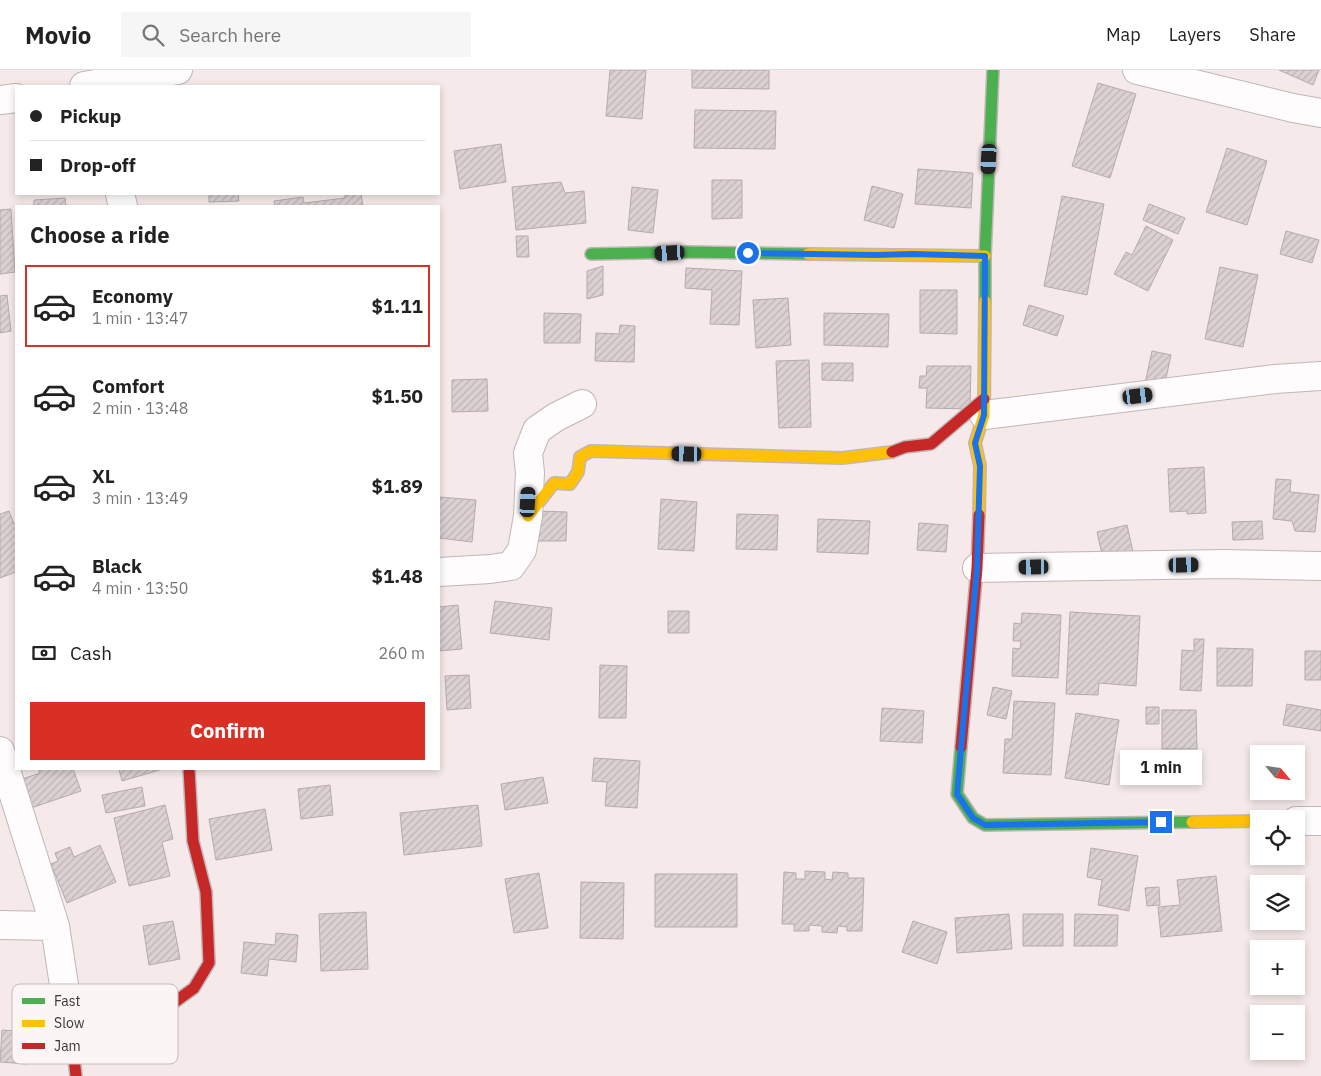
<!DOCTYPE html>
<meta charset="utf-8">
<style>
:root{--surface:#fff;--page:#f6f6f6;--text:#222;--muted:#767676;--line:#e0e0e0;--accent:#d93025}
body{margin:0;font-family:"IBM Plex Sans",sans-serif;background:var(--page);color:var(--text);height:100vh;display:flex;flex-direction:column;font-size:19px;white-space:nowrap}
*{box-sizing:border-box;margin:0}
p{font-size:16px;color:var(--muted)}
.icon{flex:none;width:28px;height:28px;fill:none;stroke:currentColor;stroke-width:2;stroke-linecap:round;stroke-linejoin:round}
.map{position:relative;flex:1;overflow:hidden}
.side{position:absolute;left:15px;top:135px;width:425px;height:565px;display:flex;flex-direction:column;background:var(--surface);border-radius:0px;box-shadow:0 2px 8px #0003}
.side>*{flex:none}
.top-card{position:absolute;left:15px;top:15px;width:425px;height:110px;border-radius:0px;box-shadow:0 2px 8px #0003;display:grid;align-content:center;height:110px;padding:0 15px;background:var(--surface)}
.needle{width:32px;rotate:119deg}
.fabs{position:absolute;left:1250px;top:675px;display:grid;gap:10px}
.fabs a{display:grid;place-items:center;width:55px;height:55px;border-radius:0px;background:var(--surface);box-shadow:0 2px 8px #0003;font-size:25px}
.end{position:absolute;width:22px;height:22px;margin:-11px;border:6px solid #1a73e8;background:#fff;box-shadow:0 0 0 2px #fff}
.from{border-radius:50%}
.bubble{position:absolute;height:35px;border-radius:0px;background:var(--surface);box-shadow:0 2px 8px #0003;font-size:16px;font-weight:700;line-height:35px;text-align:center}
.car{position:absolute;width:15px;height:30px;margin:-15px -8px;border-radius:6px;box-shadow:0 0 4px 1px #0007;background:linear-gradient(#222 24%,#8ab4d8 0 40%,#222 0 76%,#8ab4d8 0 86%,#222 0)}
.top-card b{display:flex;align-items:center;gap:18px;height:48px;font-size:19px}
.top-card b+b{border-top:1px solid var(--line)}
.top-card i{width:12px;height:12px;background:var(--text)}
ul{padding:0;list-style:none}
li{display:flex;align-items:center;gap:15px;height:82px;margin:0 10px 8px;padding:0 5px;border:2px solid transparent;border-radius:0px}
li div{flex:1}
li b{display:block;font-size:19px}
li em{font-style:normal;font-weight:700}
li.on{border-color:var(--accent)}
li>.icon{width:45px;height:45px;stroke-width:1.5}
h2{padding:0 15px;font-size:22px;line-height:60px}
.pay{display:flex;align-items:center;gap:12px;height:55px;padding:0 15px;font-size:19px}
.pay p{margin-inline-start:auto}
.primary-button{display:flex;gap:10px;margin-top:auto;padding:10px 15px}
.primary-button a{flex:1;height:58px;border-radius:0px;background:var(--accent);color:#fff;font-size:20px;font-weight:700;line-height:58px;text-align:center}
header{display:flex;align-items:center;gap:30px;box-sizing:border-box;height:70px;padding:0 25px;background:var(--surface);border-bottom:1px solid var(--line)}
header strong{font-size:24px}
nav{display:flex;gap:28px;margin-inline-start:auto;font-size:18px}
.search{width:350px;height:45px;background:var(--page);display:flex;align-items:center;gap:12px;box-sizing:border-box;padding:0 18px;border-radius:0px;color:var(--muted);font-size:19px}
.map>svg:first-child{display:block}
.building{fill:url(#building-hatch);stroke:#b5abac}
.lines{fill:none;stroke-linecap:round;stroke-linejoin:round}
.street-casing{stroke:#c1b6b7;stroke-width:30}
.fast-casing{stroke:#c1b6b7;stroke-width:14}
.slow-casing{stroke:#c1b6b7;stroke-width:14}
.jam-casing{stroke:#c1b6b7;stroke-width:14}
.street{stroke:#fefcfc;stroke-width:28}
.fast{stroke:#4caf50;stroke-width:11}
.slow{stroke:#ffc107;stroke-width:11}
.jam{stroke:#c62828;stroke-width:11}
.route{stroke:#1a73e8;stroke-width:6}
.key{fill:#fbf5f5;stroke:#c3bbbb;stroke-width:1}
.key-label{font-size:14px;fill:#3f3434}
</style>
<header>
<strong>Movio</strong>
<div class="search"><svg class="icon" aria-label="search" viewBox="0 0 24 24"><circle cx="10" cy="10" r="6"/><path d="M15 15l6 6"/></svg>Search here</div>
<nav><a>Map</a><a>Layers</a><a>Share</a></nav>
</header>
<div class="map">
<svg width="1321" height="1006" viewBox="0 0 1321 1006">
<defs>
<pattern id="building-hatch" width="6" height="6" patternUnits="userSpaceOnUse" patternTransform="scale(1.25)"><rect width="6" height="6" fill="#dbd1d2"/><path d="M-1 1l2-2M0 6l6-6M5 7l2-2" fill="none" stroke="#bdb4b5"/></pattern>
</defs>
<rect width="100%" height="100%" fill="#f5e9e9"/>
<path class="building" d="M 610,0 L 646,0 L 642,49 L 606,46 Z
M 692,0 L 769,0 L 769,19 L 692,18 Z
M 1279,0 L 1319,0 L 1313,15 Z
M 1098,13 L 1136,24 L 1110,108 L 1072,96 Z
M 695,40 L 776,41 L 775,79 L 694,78 Z
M 501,74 L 506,112 L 460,119 L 454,81 Z
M 1227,78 L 1267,91 L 1247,155 L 1206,142 Z
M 918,99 L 973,103 L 971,138 L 915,134 Z
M 712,110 L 742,110 L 742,148 L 712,149 Z
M 561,112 L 565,123 L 584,121 L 586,153 L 516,160 L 512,117 Z
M 872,116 L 903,124 L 894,158 L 864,150 Z
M 632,117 L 658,120 L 653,163 L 628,160 Z
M 209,124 L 238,124 L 239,131 L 209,132 Z
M 345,124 L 361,124 L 363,136 L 275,136 L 274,131 L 303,127 L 304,133 L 345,128 Z
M 1062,126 L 1104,134 L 1087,225 L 1044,216 Z
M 65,128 L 66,136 L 34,136 L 34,130 Z
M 1149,134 L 1185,148 L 1178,164 L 1143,150 Z
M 11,139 L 15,202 L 0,204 L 0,140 Z
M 1146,156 L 1173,170 L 1148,221 L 1114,204 L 1126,182 L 1132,185 Z
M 1286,161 L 1319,170 L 1312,193 L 1280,184 Z
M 516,166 L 528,166 L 529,187 L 517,187 Z
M 603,196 L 603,225 L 587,229 L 587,201 Z
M 1220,197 L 1258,205 L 1243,277 L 1205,269 Z
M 686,198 L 742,201 L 739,255 L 710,254 L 712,220 L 685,218 Z
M 920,220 L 957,220 L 957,264 L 920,263 Z
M 7,225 L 11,261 L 0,263 L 0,226 Z
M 788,228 L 791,275 L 756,278 L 753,230 Z
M 1029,235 L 1064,246 L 1057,266 L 1023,255 Z
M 544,243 L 581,244 L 580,273 L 544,273 Z
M 824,243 L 889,244 L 888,277 L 824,275 Z
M 620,255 L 635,256 L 634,292 L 595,291 L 596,263 L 619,264 Z
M 1152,281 L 1171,285 L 1163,322 L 1144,318 Z
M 809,290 L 811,357 L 779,358 L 776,291 Z
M 822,293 L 853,293 L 853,311 L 822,310 Z
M 927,296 L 971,296 L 970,339 L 926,338 L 927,318 L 919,318 L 920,306 L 926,306 Z
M 487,309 L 488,341 L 452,342 L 452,310 Z
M 1204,397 L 1206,443 L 1187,444 L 1187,441 L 1170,442 L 1168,399 Z
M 1276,409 L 1291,410 L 1290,422 L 1319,425 L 1315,462 L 1295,461 L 1292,451 L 1273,449 Z
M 439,427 L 476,430 L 472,472 L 439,468 Z
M 661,429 L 697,432 L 694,481 L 658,479 Z
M 9,441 L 14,454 L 16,453 L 16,502 L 0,508 L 0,444 Z
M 536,441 L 567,442 L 566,471 L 535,471 Z
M 737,444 L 778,445 L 777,480 L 736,479 Z
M 818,449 L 870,451 L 868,484 L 817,482 Z
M 1262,451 L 1263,469 L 1233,470 L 1232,452 Z
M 919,453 L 948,455 L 946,482 L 917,480 Z
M 1127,455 L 1133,482 L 1103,489 L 1097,462 Z
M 495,531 L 552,538 L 549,570 L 490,563 Z
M 458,535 L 462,579 L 439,581 L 439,537 Z
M 668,541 L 689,541 L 689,563 L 668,563 Z
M 1070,542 L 1140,546 L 1136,616 L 1099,613 L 1098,625 L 1066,624 Z
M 1022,543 L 1061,545 L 1058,608 L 1012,606 L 1013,578 L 1020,579 L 1021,571 L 1013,571 L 1014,553 L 1021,554 Z
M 1194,569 L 1204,569 L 1201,621 L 1180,620 L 1182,580 L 1194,581 Z
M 1217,578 L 1253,579 L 1252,616 L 1217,616 Z
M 1305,581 L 1321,581 L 1321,610 L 1305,610 Z
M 600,595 L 627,596 L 626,648 L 599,648 Z
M 469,605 L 471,638 L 447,640 L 445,606 Z
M 993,617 L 1012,621 L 1006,649 L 987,645 Z
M 1014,631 L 1055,633 L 1051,705 L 1003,703 L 1005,669 L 1012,669 Z
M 1287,634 L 1321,640 L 1321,661 L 1283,655 Z
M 1146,637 L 1159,637 L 1159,654 L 1146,654 Z
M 882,638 L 924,641 L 922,673 L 880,671 Z
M 1162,640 L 1196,640 L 1197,679 L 1162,679 Z
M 1076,643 L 1119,650 L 1109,715 L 1065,708 Z
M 594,688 L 640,691 L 637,738 L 605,736 L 607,712 L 592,711 Z
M 38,699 L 73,699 L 81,721 L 31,738 L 22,709 L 40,703 Z
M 119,699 L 163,699 L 122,711 Z
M 543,707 L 548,733 L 505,740 L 501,714 Z
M 330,715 L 333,745 L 301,749 L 298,719 Z
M 142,717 L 145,736 L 106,743 L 102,725 Z
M 165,735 L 173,769 L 162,772 L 170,806 L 129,816 L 114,748 Z
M 478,735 L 482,776 L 404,785 L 400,743 Z
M 265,739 L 272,780 L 216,790 L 209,749 Z
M 100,775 L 116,812 L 67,833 L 51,794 L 58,791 L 55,783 L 70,777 L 74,787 Z
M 1091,778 L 1138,786 L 1129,841 L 1098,835 L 1102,810 L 1087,807 Z
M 805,801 L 825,802 L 825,809 L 832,810 L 833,802 L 848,803 L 848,808 L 864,808 L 862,861 L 847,861 L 847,857 L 838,856 L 837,863 L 822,862 L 822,856 L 809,855 L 809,861 L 794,861 L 794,854 L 782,854 L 784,802 L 796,803 L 796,809 L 805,809 Z
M 539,803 L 548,858 L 514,863 L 505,809 Z
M 655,804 L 737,804 L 737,857 L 655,857 Z
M 1216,806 L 1222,861 L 1161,867 L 1158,837 L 1180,835 L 1177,810 Z
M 581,812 L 624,813 L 623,869 L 580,868 Z
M 1159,817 L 1160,835 L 1147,836 L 1145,818 Z
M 366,842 L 368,899 L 321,901 L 319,844 Z
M 1009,844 L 1012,879 L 957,883 L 955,848 Z
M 1023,844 L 1063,844 L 1063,876 L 1023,876 Z
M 1075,844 L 1118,845 L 1117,876 L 1074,876 Z
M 173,851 L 180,889 L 149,895 L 143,856 Z
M 913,851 L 947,862 L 937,894 L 902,882 Z
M 276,863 L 298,865 L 296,892 L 269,889 L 267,906 L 241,903 L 244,872 L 275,875 Z
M 2,960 L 31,962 L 28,994 L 0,992 Z"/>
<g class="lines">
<defs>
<path id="street" d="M 1137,0 L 1293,38 L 1321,43
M 84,16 L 178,0
M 0,30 L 16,28
M 120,124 L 123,136
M 984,345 L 1275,309 L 1321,306
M 977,498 L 1225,494 L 1321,496
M 439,502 L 490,499 L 511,496 L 522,480 L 528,446 L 530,403 L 528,383 L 537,360 L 556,347 L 582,334
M 0,681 L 55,856 L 71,961
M 1296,751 L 1321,751
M 0,855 L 55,856"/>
<path id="fast" d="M 591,184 L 687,182 L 808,184
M 985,231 L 985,186 L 993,0
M 961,677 L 957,724 L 973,748 L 985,755 L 1192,752"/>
<path id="slow" d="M 808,184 L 985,186
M 979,445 L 980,396 L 975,373 L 984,345 L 985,231
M 528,446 L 554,413 L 570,414 L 578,402 L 580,387 L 591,381 L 842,388 L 892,382
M 1192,752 L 1259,751"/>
<path id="jam" d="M 892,382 L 905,377 L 931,374 L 984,329
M 961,677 L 977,498 L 979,445
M 76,1006 L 71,961 L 172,934 L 194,918 L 209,893 L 206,822 L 193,771 L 189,699"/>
</defs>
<use href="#street" class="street-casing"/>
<use href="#fast" class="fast-casing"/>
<use href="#slow" class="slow-casing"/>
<use href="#jam" class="jam-casing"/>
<use href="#street" class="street"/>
<use href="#fast" class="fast"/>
<use href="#slow" class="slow"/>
<use href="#jam" class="jam"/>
</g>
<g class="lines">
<path class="route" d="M 748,183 L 876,185 L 913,184 L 985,186 L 984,345 L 975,373 L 980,396 L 977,498 L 957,724 L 973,748 L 985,755 L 1161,752"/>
</g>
<rect x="12" y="914" width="166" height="80" rx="8" class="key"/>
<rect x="22" y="928" width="23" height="6" fill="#4caf50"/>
<rect x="22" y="950" width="23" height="7" fill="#ffc107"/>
<rect x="22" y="973" width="23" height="6" fill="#c62828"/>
<g class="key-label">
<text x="54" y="936">Fast</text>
<text x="54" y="958">Slow</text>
<text x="54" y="981">Jam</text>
</g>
</svg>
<div class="fabs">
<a><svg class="needle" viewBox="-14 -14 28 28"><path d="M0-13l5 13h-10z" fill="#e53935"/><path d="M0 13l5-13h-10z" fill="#767676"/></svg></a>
<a><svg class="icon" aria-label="locate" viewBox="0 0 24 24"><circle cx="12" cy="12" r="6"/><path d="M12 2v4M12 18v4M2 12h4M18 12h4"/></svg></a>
<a><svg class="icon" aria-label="layers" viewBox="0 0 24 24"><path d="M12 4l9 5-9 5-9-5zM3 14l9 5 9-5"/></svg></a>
<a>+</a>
<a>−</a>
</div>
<i class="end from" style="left:748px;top:183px"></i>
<i class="end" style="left:1161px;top:752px"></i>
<div class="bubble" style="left:1120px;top:680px;width:82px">1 min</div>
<i class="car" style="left:989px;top:89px;rotate:183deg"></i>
<i class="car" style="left:670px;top:183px;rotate:267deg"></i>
<i class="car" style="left:1138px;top:326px;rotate:83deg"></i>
<i class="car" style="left:687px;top:384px;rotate:271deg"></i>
<i class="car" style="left:528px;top:432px;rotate:3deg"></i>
<i class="car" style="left:1184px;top:495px;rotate:89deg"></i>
<i class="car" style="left:1034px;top:497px;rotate:269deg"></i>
<div class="top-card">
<b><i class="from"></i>Pickup</b>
<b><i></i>Drop-off</b>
</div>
<section class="side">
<h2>Choose a ride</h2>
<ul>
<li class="on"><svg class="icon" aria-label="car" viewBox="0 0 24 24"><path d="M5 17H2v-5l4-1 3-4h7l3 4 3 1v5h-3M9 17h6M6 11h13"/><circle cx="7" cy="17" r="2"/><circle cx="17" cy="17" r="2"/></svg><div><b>Economy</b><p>1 min · 13:47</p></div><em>$1.11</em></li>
<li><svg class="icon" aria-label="car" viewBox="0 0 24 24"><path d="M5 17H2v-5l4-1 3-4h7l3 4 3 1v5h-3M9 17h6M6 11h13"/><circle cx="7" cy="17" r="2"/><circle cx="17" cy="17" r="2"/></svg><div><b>Comfort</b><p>2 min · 13:48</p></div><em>$1.50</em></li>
<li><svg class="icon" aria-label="car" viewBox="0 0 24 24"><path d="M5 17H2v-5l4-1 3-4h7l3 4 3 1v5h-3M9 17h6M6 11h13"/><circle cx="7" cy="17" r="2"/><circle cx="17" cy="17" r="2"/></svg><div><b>XL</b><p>3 min · 13:49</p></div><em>$1.89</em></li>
<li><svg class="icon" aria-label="car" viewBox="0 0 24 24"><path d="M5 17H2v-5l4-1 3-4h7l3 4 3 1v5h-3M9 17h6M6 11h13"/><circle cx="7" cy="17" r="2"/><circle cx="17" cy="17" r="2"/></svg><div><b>Black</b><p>4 min · 13:50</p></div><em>$1.48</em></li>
</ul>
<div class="pay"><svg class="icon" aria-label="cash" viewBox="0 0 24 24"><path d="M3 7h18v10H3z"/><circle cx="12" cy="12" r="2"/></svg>Cash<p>260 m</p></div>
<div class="primary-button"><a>Confirm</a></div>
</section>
</div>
